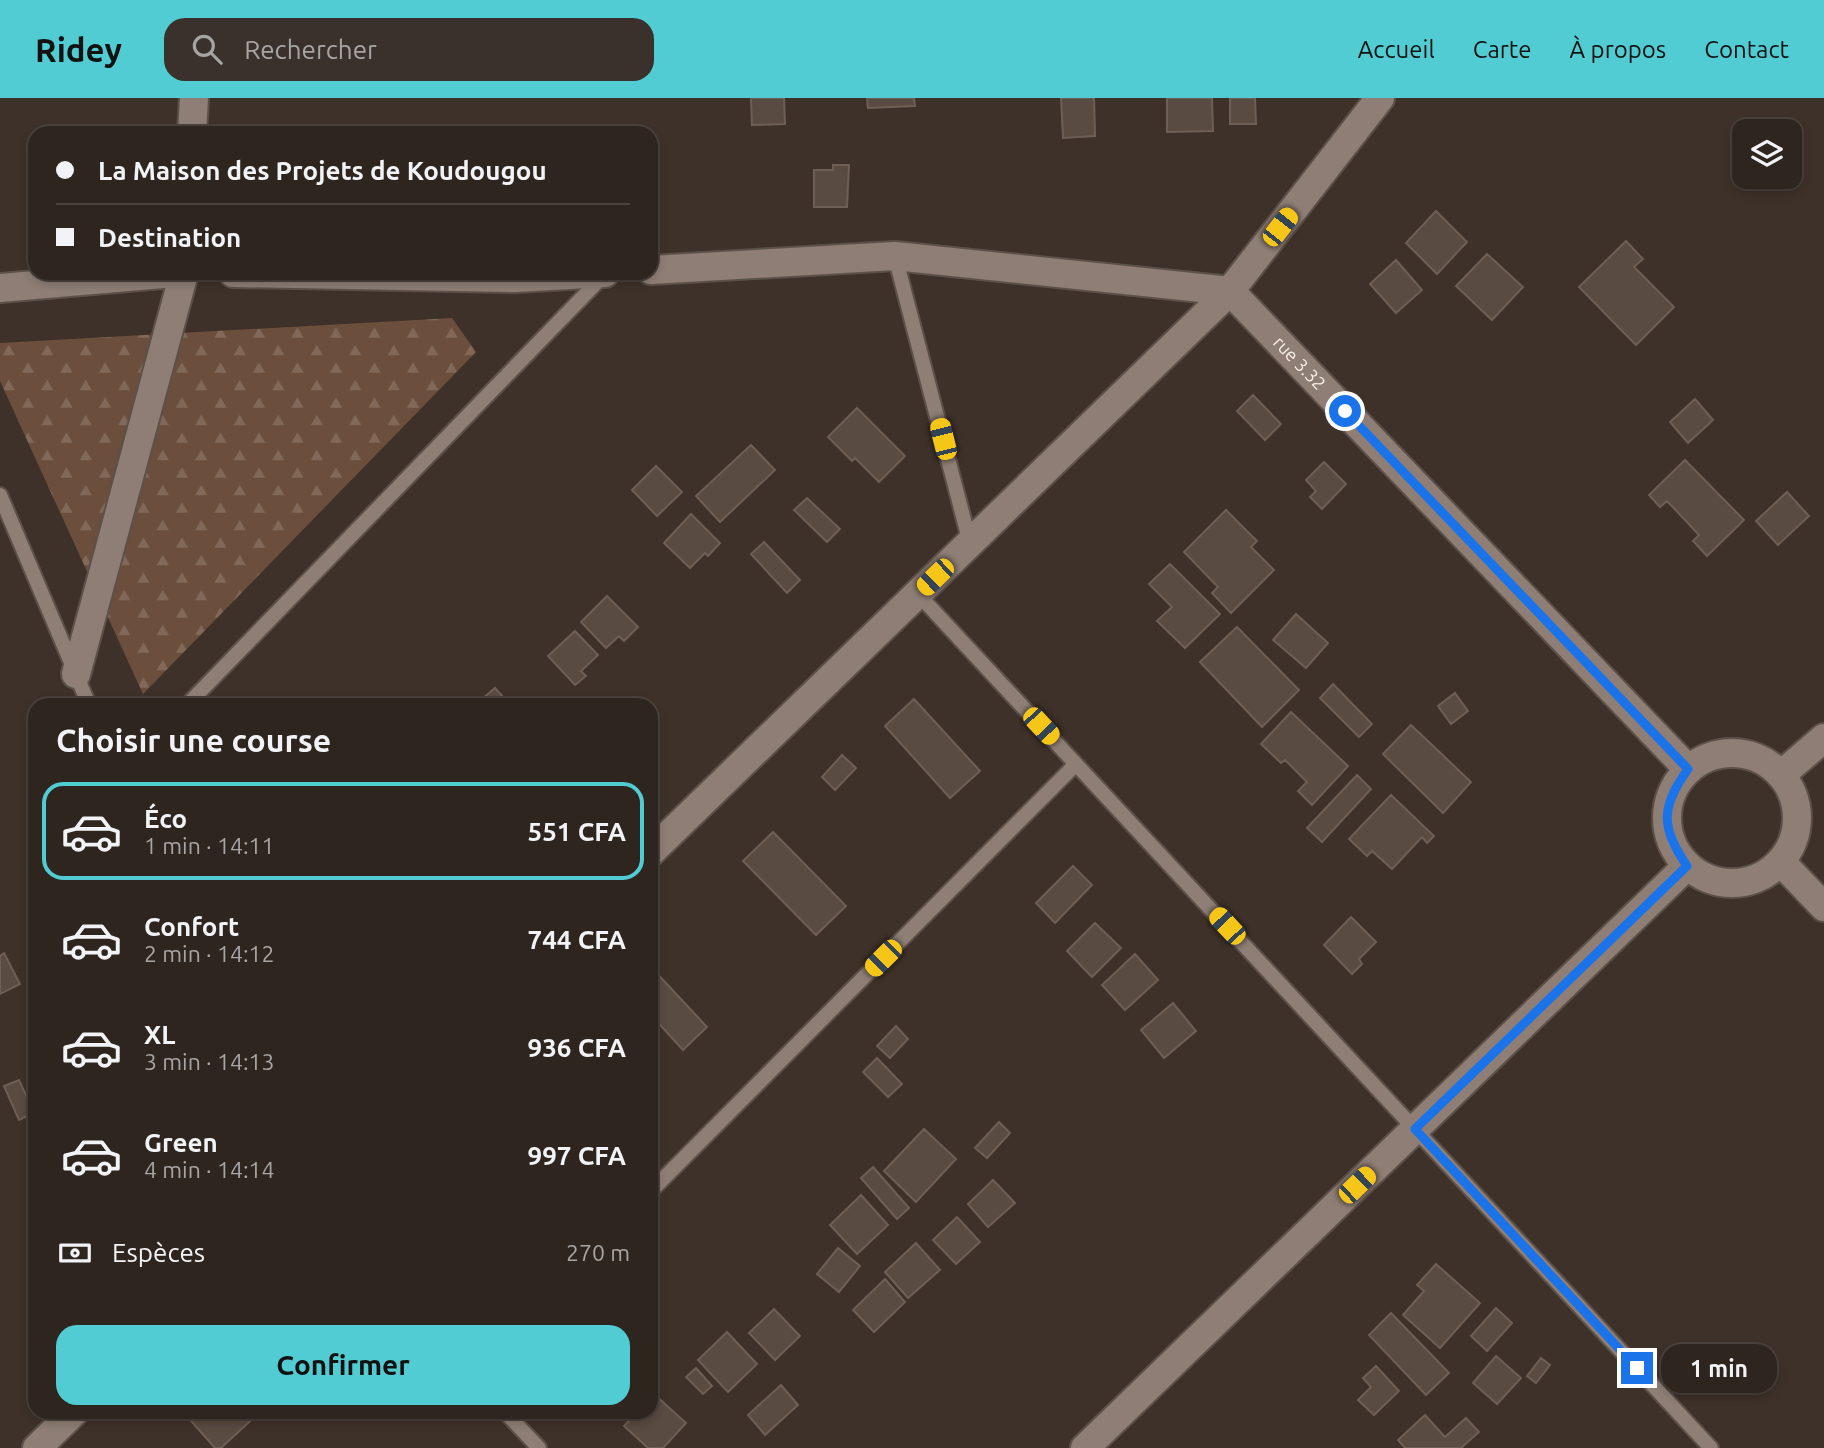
<!DOCTYPE html>
<html lang="fr">
<meta charset="utf-8">
<style>
:root{--surface:#2e251f;--page:#3a312c;--text:#f1f3f6;--muted:#a7a5a4;--line:#49423d;--accent:#51ccd3}
body{margin:0;font-family:Ubuntu,sans-serif;background:var(--page);color:var(--text);height:100vh;display:flex;flex-direction:column;font-size:26px;white-space:nowrap}
*{box-sizing:border-box;margin:0}
p{font-size:23px;color:var(--muted)}
.icon{flex:none;width:38px;height:38px;fill:none;stroke:currentColor;stroke-width:2;stroke-linecap:round;stroke-linejoin:round}
.map{position:relative;flex:1;overflow:hidden}
.panel{position:absolute;left:28px;top:600px;width:630px;height:721px;display:flex;flex-direction:column;background:var(--surface);border-radius:21px;box-shadow:0 4px 10px #0003,0 0 0 2px var(--line)}
.panel>*{flex:none}
.hud{position:absolute;left:28px;top:28px;width:630px;height:154px;border-radius:21px;box-shadow:0 4px 10px #0003,0 0 0 2px var(--line);display:grid;align-content:center;height:154px;padding:0 28px;background:var(--surface)}
.fabs{position:absolute;left:1732px;top:21px;display:grid;gap:14px}
.fabs a{display:grid;place-items:center;width:70px;height:70px;border-radius:14px;background:var(--surface);box-shadow:0 4px 10px #0003,0 0 0 2px var(--line);font-size:35px}
.end{position:absolute;width:32px;height:32px;margin:-16px;border:9px solid #1a73e8;background:#fff;box-shadow:0 0 0 4px #fff}
.from{border-radius:50%}
.bubble{position:absolute;height:49px;border-radius:21px;background:var(--surface);box-shadow:0 4px 10px #0003,0 0 0 2px var(--line);font-size:23px;font-weight:700;line-height:49px;text-align:center}
.car{position:absolute;width:21px;height:42px;margin:-21px -10px;border-radius:9px;box-shadow:0 0 5px 2px #0007;background:linear-gradient(#f5c518 24%,#345 0 40%,#f5c518 0 76%,#345 0 86%,#f5c518 0)}
.hud b{display:flex;align-items:center;gap:24px;height:66px;font-size:26px}
.hud b+b{border-top:2px solid var(--line)}
.hud i{width:18px;height:18px;background:var(--text)}
ul{padding:0;list-style:none}
li{display:flex;align-items:center;gap:21px;height:98px;margin:0 14px 10px;padding:0 14px;border:4px solid transparent;border-radius:21px}
li div{flex:1}
li b{display:block;font-size:26px}
li em{font-style:normal;font-weight:700}
li.active{border-color:var(--accent)}
li>.icon{width:63px;height:63px;stroke-width:1.5}
h2{padding:0 28px;font-size:32px;line-height:84px}
.pay{display:flex;align-items:center;gap:18px;height:77px;padding:0 28px;font-size:26px}
.pay p{margin-inline-start:auto}
.primary-button{display:flex;gap:14px;margin-top:auto;padding:14px 28px}
.primary-button a{flex:1;height:80px;border-radius:21px;background:var(--accent);color:#111;font-size:28px;font-weight:700;line-height:80px;text-align:center}
header{display:flex;align-items:center;gap:42px;box-sizing:border-box;height:98px;padding:0 35px;background:var(--accent);color:#111}
header strong{font-size:33px}
nav{display:flex;gap:38px;margin-inline-start:auto;font-size:24px}
.search{width:490px;height:63px;background:var(--page);display:flex;align-items:center;gap:18px;box-sizing:border-box;padding:0 24px;border-radius:21px;color:var(--muted);font-size:26px}
.map>svg:first-child{display:block}
.forest{fill:url(#forest-firs)}
.building{fill:#594a42;stroke:#6e5f56;stroke-width:2}
.lines{fill:none;stroke-linecap:round;stroke-linejoin:round}
.service-casing{stroke:#5c5149;stroke-width:18}
.minor-casing{stroke:#5c5149;stroke-width:32}
.service{stroke:#8e7e75;stroke-width:14}
.minor{stroke:#8e7e75;stroke-width:28}
.route{stroke:#1a73e8;stroke-width:9}
.labels{text-anchor:middle;stroke-width:7;stroke-linejoin:round;paint-order:stroke}
.street-label{font-size:18px;fill:#f9efea;stroke:#34271f}
</style>
<header>
<strong>Ridey</strong>
<div class="search"><svg class="icon" aria-label="search" viewBox="0 0 24 24"><circle cx="10" cy="10" r="6"/><path d="M15 15l6 6"/></svg>Rechercher</div>
<nav><a>Accueil</a><a>Carte</a><a>À propos</a><a>Contact</a></nav>
</header>
<div class="map">
<svg width="1824" height="1350" viewBox="0 0 1824 1350">
<defs>
<pattern id="forest-firs" width="22" height="20" patternUnits="userSpaceOnUse" patternTransform="scale(1.75)"><rect width="22" height="20" fill="#6b4e3c"/><path d="M5 1l3.5 6h-7zM16 11l3.5 6h-7z" fill="#816858"/></pattern>
</defs>
<rect width="100%" height="100%" fill="#3e3129"/>
<path class="forest" d="M 452,220 L 476,254 L 143,596 L 0,283 L 0,245 Z"/>
<path class="building" d="M 751,0 L 784,0 L 785,26 L 752,27 Z
M 867,0 L 914,0 L 915,8 L 868,10 Z
M 1061,0 L 1094,0 L 1095,38 L 1063,40 Z
M 1167,0 L 1212,0 L 1213,33 L 1167,34 Z
M 1230,0 L 1255,0 L 1256,26 L 1230,26 Z
M 833,67 L 849,67 L 847,109 L 814,109 L 814,72 L 833,72 Z
M 1436,113 L 1467,144 L 1437,176 L 1406,145 Z
M 1626,143 L 1643,161 L 1634,169 L 1674,209 L 1636,247 L 1579,189 Z
M 1487,156 L 1523,189 L 1492,222 L 1456,188 Z
M 1396,162 L 1422,192 L 1396,215 L 1370,186 Z
M 1253,297 L 1281,326 L 1265,342 L 1237,313 Z
M 1695,301 L 1713,322 L 1688,345 L 1670,324 Z
M 857,310 L 905,358 L 879,384 L 855,360 L 852,363 L 828,339 Z
M 751,347 L 775,372 L 720,424 L 696,398 Z
M 1685,362 L 1744,422 L 1707,458 L 1693,443 L 1699,437 L 1667,403 L 1660,409 L 1649,397 Z
M 1324,364 L 1346,386 L 1322,411 L 1310,399 L 1316,393 L 1306,382 Z
M 656,368 L 682,394 L 657,418 L 632,392 Z
M 1787,394 L 1809,418 L 1778,447 L 1756,423 Z
M 807,400 L 840,431 L 827,444 L 794,412 Z
M 1226,412 L 1257,443 L 1251,449 L 1274,472 L 1231,515 L 1212,495 L 1218,489 L 1184,454 Z
M 691,416 L 720,445 L 708,458 L 705,455 L 690,470 L 664,445 Z
M 764,444 L 800,482 L 787,495 L 751,456 Z
M 1170,466 L 1220,516 L 1185,550 L 1157,523 L 1172,509 L 1149,486 Z
M 607,498 L 638,529 L 624,543 L 619,538 L 606,550 L 581,524 Z
M 1296,516 L 1328,545 L 1306,570 L 1273,542 Z
M 1237,529 L 1299,592 L 1262,629 L 1200,564 Z
M 575,533 L 598,557 L 581,573 L 586,578 L 575,587 L 548,558 Z
M 1333,586 L 1372,626 L 1359,639 L 1320,600 Z
M 495,590 L 504,600 L 496,607 L 475,607 Z
M 1455,595 L 1468,613 L 1451,626 L 1438,608 Z
M 914,601 L 980,673 L 950,700 L 885,628 Z
M 1291,614 L 1348,668 L 1312,707 L 1298,693 L 1307,684 L 1285,662 L 1281,665 L 1261,646 Z
M 1411,627 L 1471,684 L 1443,715 L 1383,656 Z
M 842,657 L 856,670 L 835,692 L 822,679 Z
M 1357,677 L 1371,691 L 1322,744 L 1307,730 Z
M 1391,697 L 1434,738 L 1427,745 L 1422,739 L 1392,771 L 1372,753 L 1367,758 L 1349,741 Z
M 773,734 L 846,808 L 816,837 L 743,763 Z
M 1073,768 L 1092,787 L 1055,825 L 1036,805 Z
M 1351,819 L 1376,844 L 1359,861 L 1362,866 L 1352,876 L 1324,847 Z
M 1095,825 L 1121,850 L 1092,879 L 1067,853 Z
M 4,855 L 20,886 L 0,896 L 0,858 Z
M 1135,856 L 1158,882 L 1125,912 L 1102,887 Z
M 651,869 L 707,929 L 683,952 L 651,917 Z
M 1173,905 L 1196,933 L 1164,960 L 1141,932 Z
M 896,928 L 908,941 L 890,960 L 877,948 Z
M 877,960 L 902,986 L 888,999 L 863,974 Z
M 19,982 L 34,1015 L 19,1022 L 4,988 Z
M 999,1024 L 1010,1035 L 987,1060 L 975,1050 Z
M 924,1031 L 956,1061 L 916,1104 L 884,1073 Z
M 873,1069 L 909,1110 L 897,1121 L 861,1080 Z
M 993,1082 L 1015,1105 L 988,1129 L 968,1106 Z
M 861,1097 L 888,1127 L 857,1156 L 830,1127 Z
M 957,1119 L 980,1144 L 956,1166 L 933,1142 Z
M 916,1145 L 940,1172 L 908,1200 L 885,1174 Z
M 838,1150 L 860,1168 L 839,1194 L 817,1176 Z
M 1436,1166 L 1480,1205 L 1440,1250 L 1403,1217 L 1424,1193 L 1417,1187 Z
M 885,1181 L 905,1204 L 874,1234 L 853,1212 Z
M 1496,1210 L 1512,1225 L 1487,1253 L 1471,1238 Z
M 774,1211 L 800,1238 L 775,1262 L 749,1235 Z
M 1391,1215 L 1449,1275 L 1426,1297 L 1369,1237 Z
M 727,1234 L 757,1266 L 728,1294 L 698,1262 Z
M 1496,1258 L 1521,1280 L 1497,1306 L 1473,1285 Z
M 1541,1260 L 1550,1267 L 1536,1285 L 1527,1278 Z
M 1376,1268 L 1399,1293 L 1374,1317 L 1358,1302 L 1371,1289 L 1363,1280 Z
M 696,1270 L 712,1288 L 703,1296 L 686,1279 Z
M 781,1287 L 798,1307 L 765,1337 L 748,1317 Z
M 654,1296 L 686,1325 L 663,1350 L 648,1350 L 624,1328 L 637,1314 L 651,1314 L 651,1299 Z
M 183,1314 L 260,1314 L 221,1350 L 215,1350 Z
M 1425,1317 L 1445,1339 L 1466,1320 L 1479,1334 L 1461,1350 L 1405,1350 L 1398,1342 Z"/>
<g class="lines">
<defs>
<path id="service" d="M 895,158 L 970,445
M 0,397 L 89,607
M 918,496 L 1711,1350
M 187,607 L 605,176
M 651,1093 L 1076,666
M 505,1314 L 539,1350"/>
<g id="minor">
<path d="M 192,35 L 194,0"/>
<path d="M 651,172 L 895,158 L 1230,193"/>
<path d="M 233,175 L 515,180 L 605,175"/>
<path d="M 0,190 L 174,175"/>
<path id="s1" d="M 1230,193 L 1688,671"/>
<path d="M 76,576 L 184,175"/>
<circle cx="1732" cy="720" r="65"/>
<path d="M 1782,676 L 1824,640"/>
<path d="M 651,754 L 1230,193 L 1380,0"/>
<path d="M 1781,764 L 1824,809"/>
<path d="M 37,1350 L 74,1314"/>
<path d="M 1085,1350 L 1687,768"/>
</g>
</defs>
<use href="#service" class="service-casing"/>
<use href="#minor" class="minor-casing"/>
<use href="#service" class="service"/>
<use href="#minor" class="minor"/>
</g>
<g class="lines">
<path class="route" d="M 1345,313 L 1688,671 C 1661,709 1660,729 1687,768 L 1415,1031 L 1637,1270"/>
</g>
<g class="labels">
<g class="street-label">
<text dy="6" stroke="none"><textPath href="#s1" startOffset="100">rue 3.32</textPath></text>
</g>
</g>
</svg>
<div class="fabs">
<a><svg class="icon" aria-label="layers" viewBox="0 0 24 24"><path d="M12 4l9 5-9 5-9-5zM3 14l9 5 9-5"/></svg></a>
</div>
<i class="end from" style="left:1345px;top:313px"></i>
<i class="end" style="left:1637px;top:1270px"></i>
<div class="bubble" style="left:1661px;top:1246px;width:116px">1 min</div>
<i class="car" style="left:1280px;top:129px;rotate:38deg"></i>
<i class="car" style="left:943px;top:341px;rotate:346deg"></i>
<i class="car" style="left:935px;top:479px;rotate:226deg"></i>
<i class="car" style="left:1041px;top:628px;rotate:137deg"></i>
<i class="car" style="left:1227px;top:828px;rotate:317deg"></i>
<i class="car" style="left:883px;top:860px;rotate:225deg"></i>
<i class="car" style="left:1357px;top:1087px;rotate:46deg"></i>
<div class="hud">
<b><i class="from"></i>La Maison des Projets de Koudougou</b>
<b><i></i>Destination</b>
</div>
<section class="panel">
<h2>Choisir une course</h2>
<ul>
<li class="active"><svg class="icon" aria-label="car" viewBox="0 0 24 24"><path d="M5 17H2v-5l4-1 3-4h7l3 4 3 1v5h-3M9 17h6M6 11h13"/><circle cx="7" cy="17" r="2"/><circle cx="17" cy="17" r="2"/></svg><div><b>Éco</b><p>1 min · 14:11</p></div><em>551 CFA</em></li>
<li><svg class="icon" aria-label="car" viewBox="0 0 24 24"><path d="M5 17H2v-5l4-1 3-4h7l3 4 3 1v5h-3M9 17h6M6 11h13"/><circle cx="7" cy="17" r="2"/><circle cx="17" cy="17" r="2"/></svg><div><b>Confort</b><p>2 min · 14:12</p></div><em>744 CFA</em></li>
<li><svg class="icon" aria-label="car" viewBox="0 0 24 24"><path d="M5 17H2v-5l4-1 3-4h7l3 4 3 1v5h-3M9 17h6M6 11h13"/><circle cx="7" cy="17" r="2"/><circle cx="17" cy="17" r="2"/></svg><div><b>XL</b><p>3 min · 14:13</p></div><em>936 CFA</em></li>
<li><svg class="icon" aria-label="car" viewBox="0 0 24 24"><path d="M5 17H2v-5l4-1 3-4h7l3 4 3 1v5h-3M9 17h6M6 11h13"/><circle cx="7" cy="17" r="2"/><circle cx="17" cy="17" r="2"/></svg><div><b>Green</b><p>4 min · 14:14</p></div><em>997 CFA</em></li>
</ul>
<div class="pay"><svg class="icon" aria-label="cash" viewBox="0 0 24 24"><path d="M3 7h18v10H3z"/><circle cx="12" cy="12" r="2"/></svg>Espèces<p>270 m</p></div>
<div class="primary-button"><a>Confirmer</a></div>
</section>
</div>
